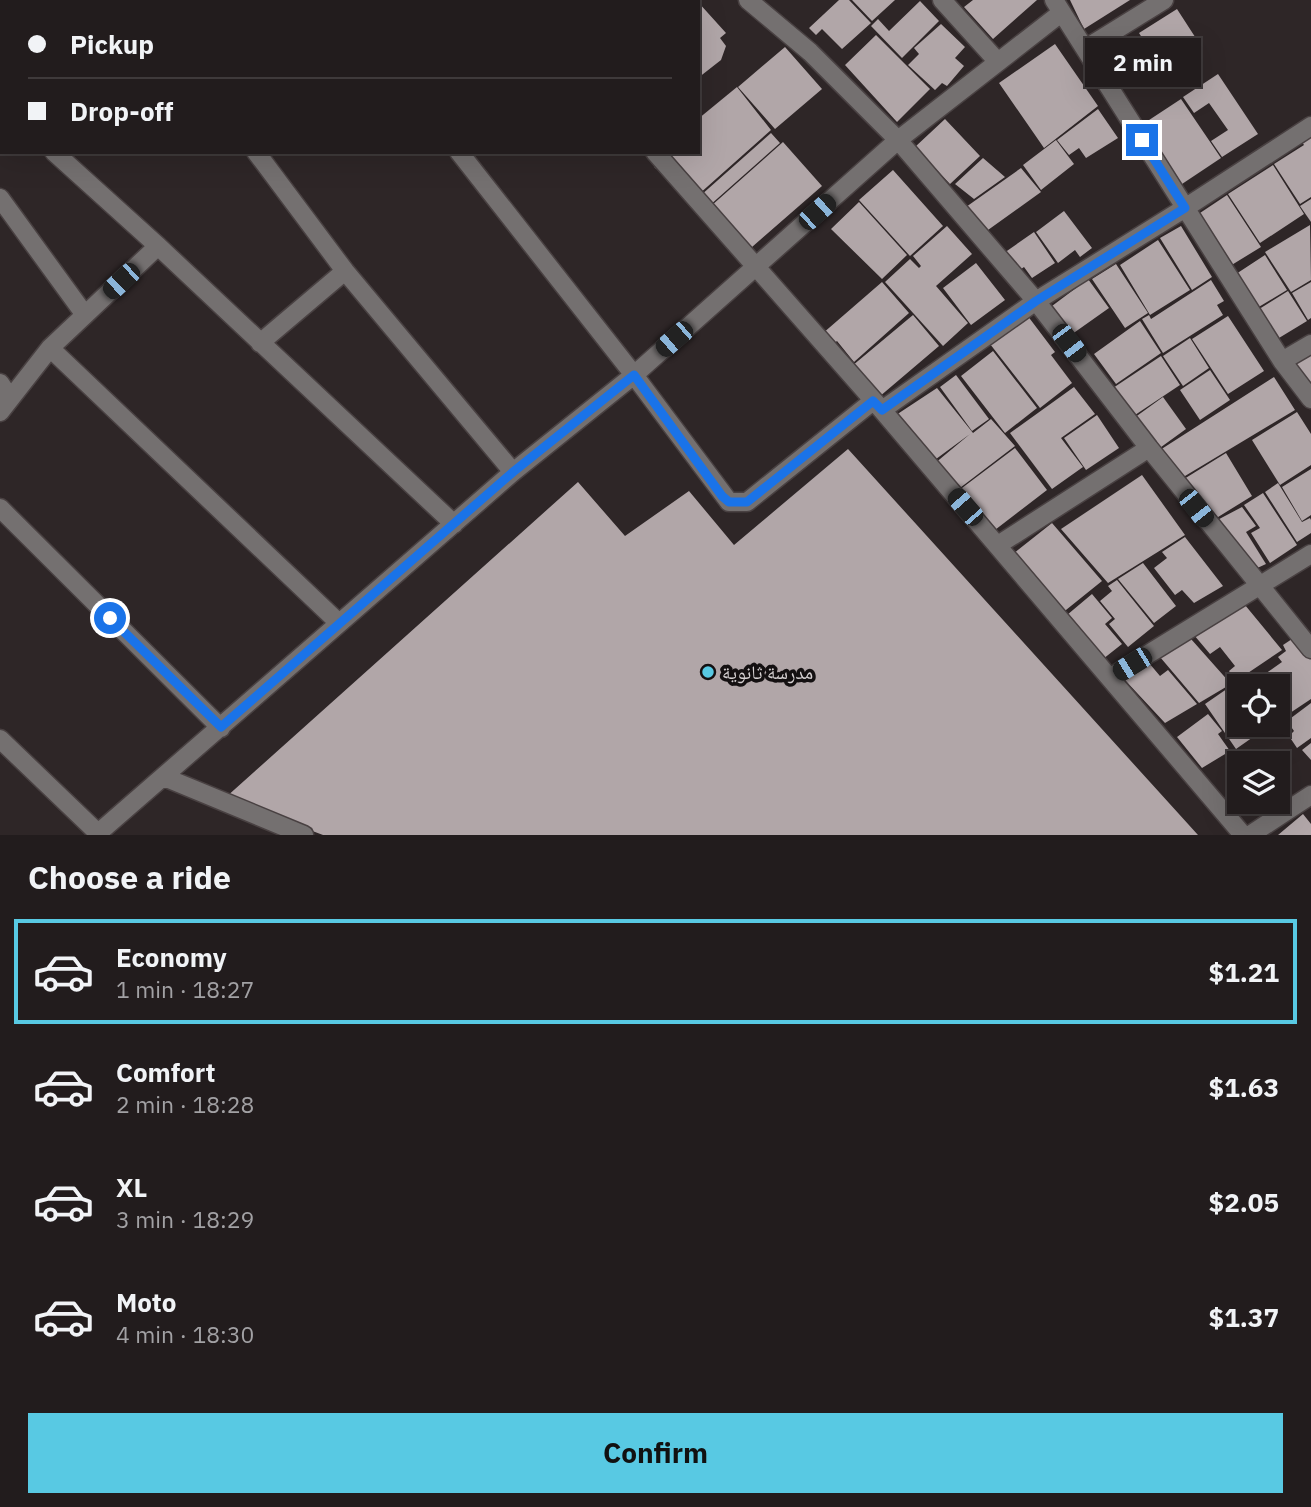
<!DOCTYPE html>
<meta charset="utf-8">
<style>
:root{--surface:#221c1d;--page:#2a2526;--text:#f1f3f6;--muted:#a2a1a4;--line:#3f3a3b;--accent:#58c9e3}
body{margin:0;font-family:"IBM Plex Sans","Noto Naskh Arabic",sans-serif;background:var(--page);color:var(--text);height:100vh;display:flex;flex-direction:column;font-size:26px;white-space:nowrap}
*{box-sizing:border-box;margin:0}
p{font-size:23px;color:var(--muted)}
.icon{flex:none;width:38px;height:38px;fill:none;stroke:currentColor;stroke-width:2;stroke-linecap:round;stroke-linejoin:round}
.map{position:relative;height:835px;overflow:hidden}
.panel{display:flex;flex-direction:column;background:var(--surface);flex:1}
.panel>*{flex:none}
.top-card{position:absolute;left:0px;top:0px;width:700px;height:154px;box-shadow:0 7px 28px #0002,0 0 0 2px var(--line);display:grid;align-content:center;height:154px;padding:0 28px;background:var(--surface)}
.fabs{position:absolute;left:1227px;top:674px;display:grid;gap:14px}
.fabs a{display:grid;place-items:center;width:63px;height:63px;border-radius:0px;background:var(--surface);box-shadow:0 7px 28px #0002,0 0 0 2px var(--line);font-size:35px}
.end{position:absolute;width:32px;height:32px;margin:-16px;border:9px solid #1a73e8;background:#fff;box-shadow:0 0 0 4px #fff}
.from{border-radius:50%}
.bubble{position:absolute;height:49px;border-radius:0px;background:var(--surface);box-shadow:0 7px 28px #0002,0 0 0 2px var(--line);font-size:23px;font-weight:700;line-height:49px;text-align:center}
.car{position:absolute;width:21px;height:42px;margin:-21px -10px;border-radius:9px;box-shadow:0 0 5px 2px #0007;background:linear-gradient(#222 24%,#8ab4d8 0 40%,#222 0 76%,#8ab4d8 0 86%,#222 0)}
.top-card b{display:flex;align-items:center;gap:24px;height:66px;font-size:26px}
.top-card b+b{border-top:2px solid var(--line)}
.top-card i{width:18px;height:18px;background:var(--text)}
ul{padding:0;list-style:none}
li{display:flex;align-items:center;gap:21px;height:105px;margin:0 14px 10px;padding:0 14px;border:4px solid transparent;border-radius:0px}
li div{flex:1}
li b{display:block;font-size:26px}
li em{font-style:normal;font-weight:700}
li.selected{border-color:var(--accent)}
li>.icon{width:63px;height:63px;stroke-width:1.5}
h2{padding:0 28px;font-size:32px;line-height:84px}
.button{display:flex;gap:14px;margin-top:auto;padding:14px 28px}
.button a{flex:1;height:80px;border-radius:0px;background:var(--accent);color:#111;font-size:28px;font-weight:700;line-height:80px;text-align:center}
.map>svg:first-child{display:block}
.building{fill:#b1a6a8}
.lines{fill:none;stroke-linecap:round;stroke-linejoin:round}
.minor-casing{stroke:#494142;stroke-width:21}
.minor{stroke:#747070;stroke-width:18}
.route{stroke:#1a73e8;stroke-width:9}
.poi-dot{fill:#58c9e3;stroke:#141011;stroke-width:2.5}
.labels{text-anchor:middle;stroke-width:7;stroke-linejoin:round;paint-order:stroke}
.poi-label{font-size:19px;fill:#d6d1d2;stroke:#141011;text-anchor:start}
</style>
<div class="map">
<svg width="1311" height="835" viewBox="0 0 1311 835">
<rect width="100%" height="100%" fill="#2e2627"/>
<path class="building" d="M 839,0 L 849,0 L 871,23 L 842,49 L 822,29 L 816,35 L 809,28 Z
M 852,0 L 895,0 L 872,21 Z
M 973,0 L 1037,0 L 993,39 L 964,7 Z
M 1070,0 L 1130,0 L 1084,29 Z
M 920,1 L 939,21 L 902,58 L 871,26 L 878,19 L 889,31 Z
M 698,2 L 726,33 L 720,38 L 726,46 L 721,60 L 698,78 Z
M 1177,9 L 1199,43 L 1161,68 L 1139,33 Z
M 941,24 L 965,47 L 955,58 L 964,66 L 947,86 L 942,83 L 935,90 L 908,65 L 919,54 L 914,48 Z
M 876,35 L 930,89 L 897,122 L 845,65 Z
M 1055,44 L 1098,106 L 1044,148 L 999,83 Z
M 785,47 L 822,89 L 775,129 L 738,87 Z
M 1218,74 L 1258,134 L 1222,157 L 1211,141 L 1228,130 L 1209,103 L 1194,113 L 1183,97 Z
M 737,87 L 771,130 L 698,195 L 678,190 L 667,181 L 671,176 L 655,168 L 652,162 L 654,154 L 657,152 L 698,152 L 698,119 Z
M 1181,99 L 1221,158 L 1182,184 L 1143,124 Z
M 1098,109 L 1118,138 L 1086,158 L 1079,148 L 1069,155 L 1057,140 Z
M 945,119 L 980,156 L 950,184 L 915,147 Z
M 771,133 L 780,143 L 709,206 L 700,196 Z
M 1311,136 L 1311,197 L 1300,204 L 1274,164 L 1304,145 L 1302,142 Z
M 1056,140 L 1074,164 L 1041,190 L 1023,165 Z
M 783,142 L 822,186 L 752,247 L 711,206 Z
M 983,158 L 1005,177 L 974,199 L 955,184 Z
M 1273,165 L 1304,214 L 1260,243 L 1228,194 Z
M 1021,168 L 1041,192 L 988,230 L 966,207 Z
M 893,170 L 943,226 L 910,256 L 859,200 Z
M 1227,195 L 1261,247 L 1230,266 L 1197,215 Z
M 1311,199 L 1311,222 L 1300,206 Z
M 859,202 L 907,255 L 882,279 L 831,229 Z
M 1064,211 L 1092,248 L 1080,257 L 1075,250 L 1058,263 L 1036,232 Z
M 1310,225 L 1311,280 L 1291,292 L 1265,252 Z
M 947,226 L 972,254 L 936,286 L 968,323 L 943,346 L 885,282 L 910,259 L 919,268 L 921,266 L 913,256 Z
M 1181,226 L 1212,277 L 1192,290 L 1160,238 Z
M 1034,232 L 1055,263 L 1032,278 L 1024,267 L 1017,272 L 1004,253 Z
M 1158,240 L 1190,290 L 1150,315 L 1120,265 Z
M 1265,255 L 1287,290 L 1257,308 L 1236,274 Z
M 976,263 L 1005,300 L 971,325 L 943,288 Z
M 1116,264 L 1148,313 L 1125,328 L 1092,279 Z
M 1088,279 L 1109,308 L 1068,337 L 1048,309 Z
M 1211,280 L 1224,301 L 1217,305 L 1223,315 L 1163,353 L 1142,319 L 1149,315 L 1151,319 Z
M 882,282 L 909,313 L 854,362 L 837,341 L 832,345 L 822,334 Z
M 1311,282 L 1311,318 L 1308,320 L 1292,293 Z
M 1288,291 L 1307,321 L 1274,341 L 1256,311 Z
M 913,315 L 939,346 L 879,397 L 852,366 Z
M 1027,315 L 1055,352 L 1051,355 L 1072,383 L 1040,408 L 990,344 Z
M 1228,316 L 1264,371 L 1228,394 L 1192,339 Z
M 1140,321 L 1161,353 L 1116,384 L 1094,354 Z
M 1190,338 L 1209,368 L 1183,386 L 1163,356 Z
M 993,351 L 1037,408 L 1005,433 L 961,376 Z
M 1311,352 L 1311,388 L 1294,364 Z
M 1161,356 L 1180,385 L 1132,417 L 1113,388 Z
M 1210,370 L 1230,400 L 1200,420 L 1180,390 Z
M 956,375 L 989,419 L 972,431 L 940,387 Z
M 1274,377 L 1295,410 L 1180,479 L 1160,450 Z
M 1074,387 L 1095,414 L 1061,438 L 1083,467 L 1052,489 L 1010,433 Z
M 937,388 L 973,433 L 991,419 L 1015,446 L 956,491 L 934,464 L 970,434 L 932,462 L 893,417 Z
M 1163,397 L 1186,429 L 1157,450 L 1134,418 Z
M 1297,412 L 1311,434 L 1311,465 L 1280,485 L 1252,440 Z
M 1097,415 L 1119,448 L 1086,470 L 1064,438 Z
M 1015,448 L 1047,490 L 991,533 L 958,491 Z
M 848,449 L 1198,835 L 323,835 L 225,798 L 578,482 L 625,536 L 689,491 L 734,545 Z
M 1226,453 L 1252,496 L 1210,522 L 1184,479 Z
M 1311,469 L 1311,515 L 1302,521 L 1282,487 Z
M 1142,475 L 1185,535 L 1108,583 L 1061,529 Z
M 1278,483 L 1302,522 L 1310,518 L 1311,520 L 1311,533 L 1297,542 L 1265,492 Z
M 1263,493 L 1297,545 L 1270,563 L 1251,533 L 1260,528 L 1244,505 Z
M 1242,507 L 1256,526 L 1246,532 L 1266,564 L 1240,576 L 1206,526 Z
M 1052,523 L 1102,581 L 1061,614 L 1013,554 Z
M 1185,537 L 1223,586 L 1194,603 L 1182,590 L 1175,595 L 1154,568 L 1167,558 L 1162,552 Z
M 1143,563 L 1176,606 L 1154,623 L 1118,579 Z
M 1117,580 L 1154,626 L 1128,647 L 1109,624 L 1115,619 L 1100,601 L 1112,591 L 1108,586 Z
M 1092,594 L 1112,618 L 1105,624 L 1122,644 L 1103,659 L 1067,615 Z
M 1245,605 L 1282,650 L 1236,681 L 1229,671 L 1235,666 L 1220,647 L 1210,654 L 1194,635 Z
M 1295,637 L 1311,658 L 1311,699 L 1278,721 L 1278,686 L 1252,686 L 1251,684 L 1282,662 L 1278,657 L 1286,651 L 1283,645 Z
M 1191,639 L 1231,684 L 1199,703 L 1160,657 Z
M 1149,663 L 1160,676 L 1168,670 L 1197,704 L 1165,723 L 1124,679 Z
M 1234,684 L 1239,691 L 1239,724 L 1264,724 L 1266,728 L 1236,749 L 1205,704 Z
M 1311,703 L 1311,738 L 1297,748 L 1289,736 L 1294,731 L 1287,721 Z
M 1208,714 L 1222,731 L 1218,734 L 1230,751 L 1202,768 L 1177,737 Z
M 1311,743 L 1311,760 L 1302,750 Z
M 1303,814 L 1311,824 L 1311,835 L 1278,835 Z"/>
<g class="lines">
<defs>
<path id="minor" d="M 142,0 L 143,2
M 340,0 L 342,2
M 521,0 L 523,2
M 748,0 L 810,52 L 898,140 L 1036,301 L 1149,448 L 1311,649
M 942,0 L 998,62
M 1054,0 L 1282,361 L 1311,399
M 23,2 L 25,0
M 0,19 L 2,18
M 1085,49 L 1164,0
M 0,102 L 2,104
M 0,120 L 2,118
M 54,152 L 158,246 L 454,524
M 256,152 L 345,271 L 513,472
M 459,152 L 634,375 L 729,502 L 747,502 L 873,401
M 655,152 L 882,410 L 1243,835
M 0,198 L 85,315
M 260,343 L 345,271
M 50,348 L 339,623
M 1282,361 L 1311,344
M 0,383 L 10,398
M 882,410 L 1036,301 L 1185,208 L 1311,126
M 0,412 L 50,348 L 158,246
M 0,508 L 221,728
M 998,545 L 1149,448
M 1111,677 L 1311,554
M 0,739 L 100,835
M 164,777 L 304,835
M 96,835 L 513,472 L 634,375 L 898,140 L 1061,13
M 1250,835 L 1311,795"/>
</defs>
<use href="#minor" class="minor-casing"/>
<use href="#minor" class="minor"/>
</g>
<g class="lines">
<path class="route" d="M 110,618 L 221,727 L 513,472 L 634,375 L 722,496 L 729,502 L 747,502 L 873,401 L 882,410 L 1036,301 L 1185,208 L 1142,140"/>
</g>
<circle class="poi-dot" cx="708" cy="672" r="7"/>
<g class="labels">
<g class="poi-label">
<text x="722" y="679">مدرسة ثانوية</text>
</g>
</g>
</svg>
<div class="fabs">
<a><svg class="icon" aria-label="locate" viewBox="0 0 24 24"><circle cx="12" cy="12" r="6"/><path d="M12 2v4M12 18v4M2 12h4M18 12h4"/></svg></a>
<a><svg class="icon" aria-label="layers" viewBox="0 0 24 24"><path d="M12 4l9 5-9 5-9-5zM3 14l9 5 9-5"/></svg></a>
</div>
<i class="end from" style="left:110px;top:618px"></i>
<i class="end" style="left:1142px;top:140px"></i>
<div class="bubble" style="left:1085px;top:38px;width:116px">2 min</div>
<i class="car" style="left:817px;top:212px;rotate:48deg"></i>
<i class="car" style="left:121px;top:281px;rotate:227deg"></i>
<i class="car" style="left:674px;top:339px;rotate:229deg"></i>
<i class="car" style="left:1069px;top:343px;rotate:143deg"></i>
<i class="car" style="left:965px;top:507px;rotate:319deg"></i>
<i class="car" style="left:1196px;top:508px;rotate:142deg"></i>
<i class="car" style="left:1132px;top:664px;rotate:238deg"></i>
<div class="top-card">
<b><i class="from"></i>Pickup</b>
<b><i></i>Drop-off</b>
</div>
</div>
<section class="panel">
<h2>Choose a ride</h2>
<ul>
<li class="selected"><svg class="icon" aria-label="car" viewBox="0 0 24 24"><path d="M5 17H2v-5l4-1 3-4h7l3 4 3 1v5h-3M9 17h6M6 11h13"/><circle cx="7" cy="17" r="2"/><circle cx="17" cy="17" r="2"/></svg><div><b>Economy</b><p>1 min · 18:27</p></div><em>$1.21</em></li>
<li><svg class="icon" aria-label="car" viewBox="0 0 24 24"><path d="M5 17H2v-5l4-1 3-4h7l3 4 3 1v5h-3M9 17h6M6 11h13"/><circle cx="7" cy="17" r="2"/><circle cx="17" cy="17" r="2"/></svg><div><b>Comfort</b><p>2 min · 18:28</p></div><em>$1.63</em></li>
<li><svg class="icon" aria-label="car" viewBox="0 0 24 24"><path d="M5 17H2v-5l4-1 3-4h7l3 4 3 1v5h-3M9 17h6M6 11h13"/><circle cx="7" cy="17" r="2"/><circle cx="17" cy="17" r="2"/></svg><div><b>XL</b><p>3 min · 18:29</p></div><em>$2.05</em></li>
<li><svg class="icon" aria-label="car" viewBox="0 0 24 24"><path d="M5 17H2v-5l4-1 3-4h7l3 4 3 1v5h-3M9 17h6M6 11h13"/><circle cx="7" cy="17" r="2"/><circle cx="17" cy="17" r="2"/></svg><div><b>Moto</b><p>4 min · 18:30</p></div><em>$1.37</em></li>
</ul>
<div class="button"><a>Confirm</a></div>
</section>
